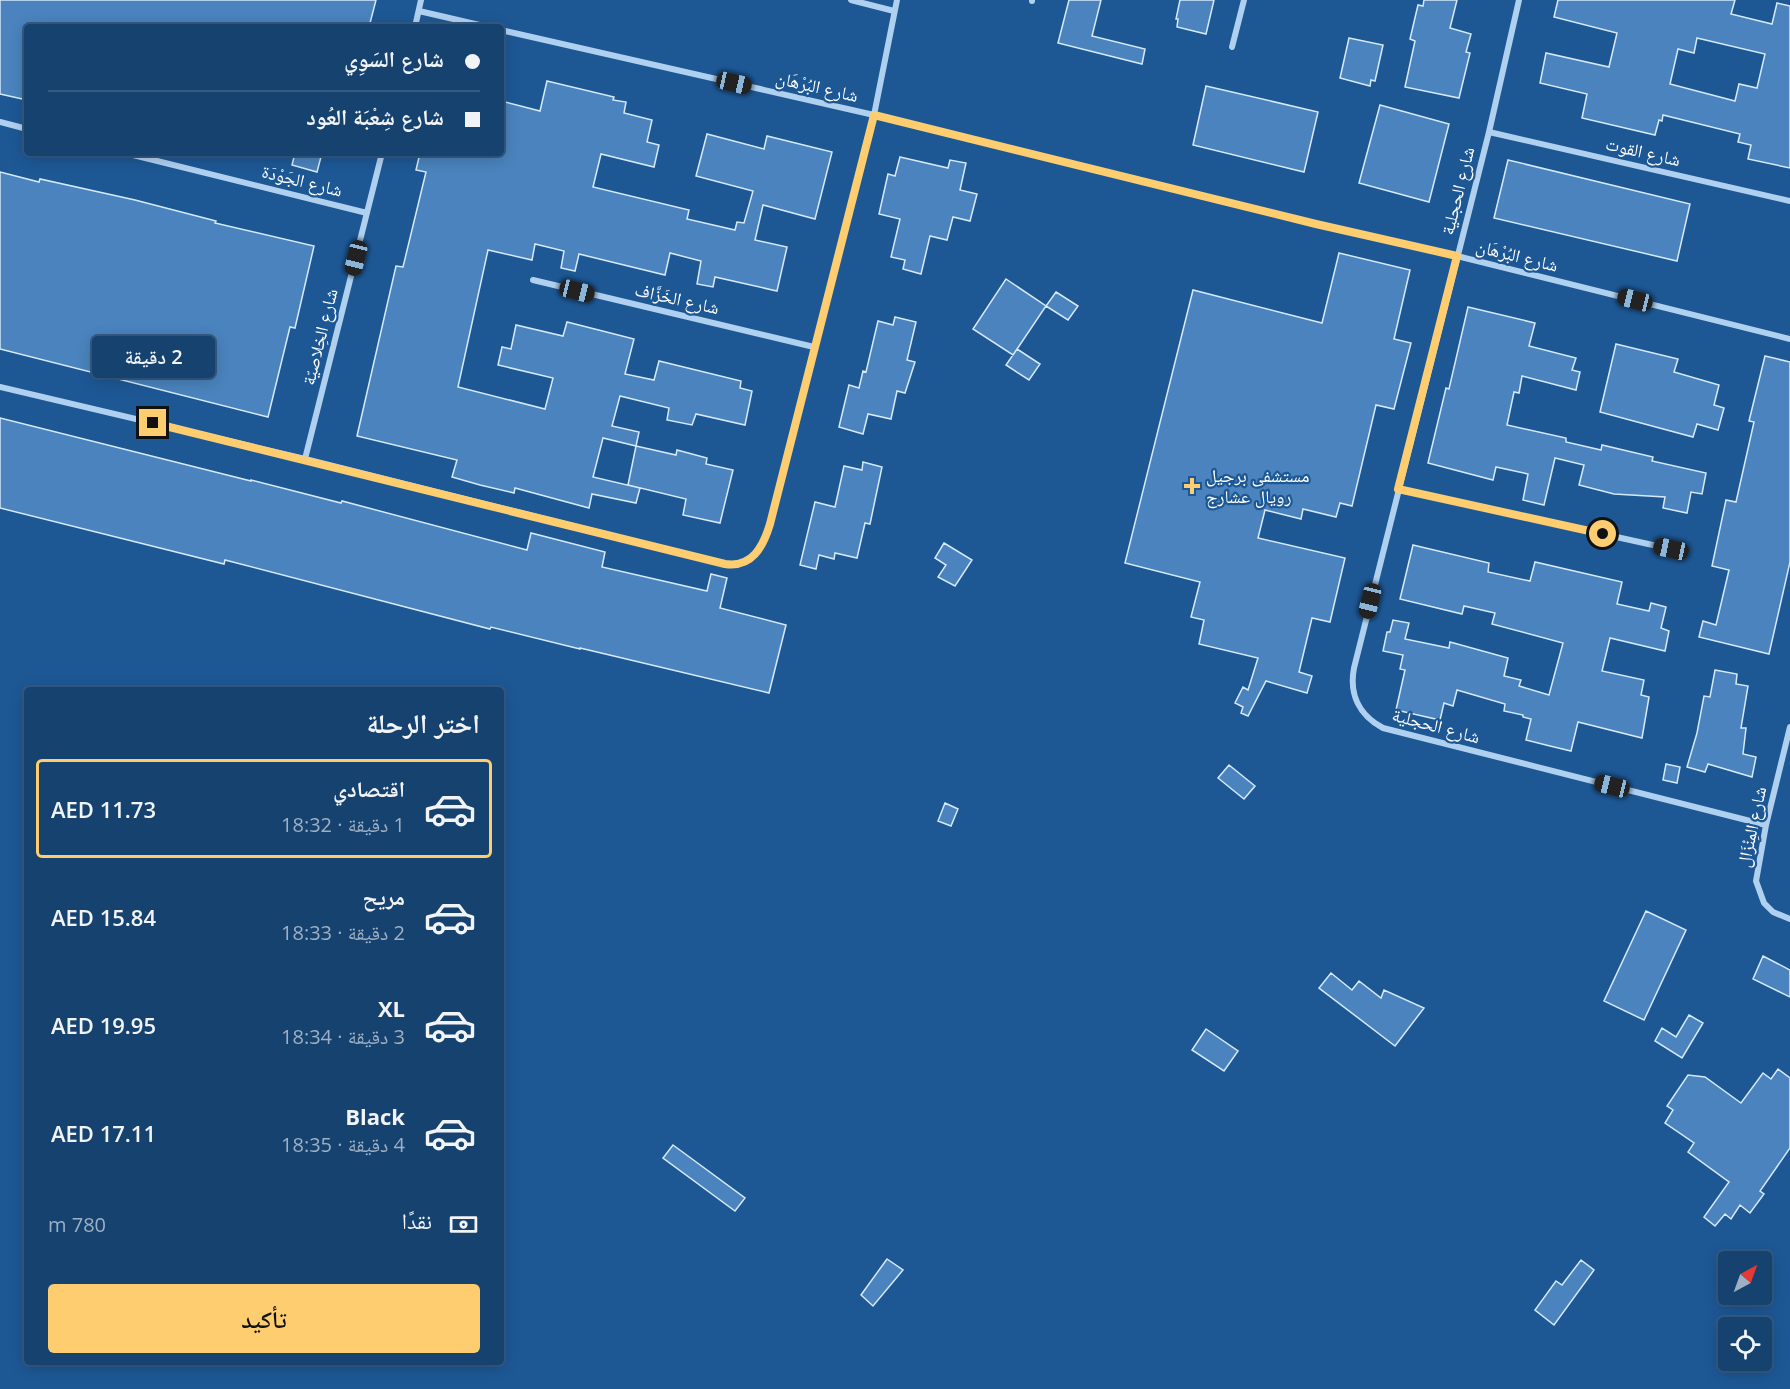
<!DOCTYPE html>
<html lang="ar">
<meta charset="utf-8">
<style>
:root{--surface:#164270;--page:#234d78;--text:#f1f3f6;--muted:#9eb0c3;--line:#355b83;--accent:#fecd6f}
body{margin:0;font-family:"Open Sans","Noto Naskh Arabic",sans-serif;background:var(--page);color:var(--text);direction:rtl;height:100vh;display:flex;flex-direction:column;font-size:22px;white-space:nowrap}
*{box-sizing:border-box;margin:0}
p{font-size:20px;color:var(--muted)}
.icon{flex:none;width:33px;height:33px;fill:none;stroke:currentColor;stroke-width:2;stroke-linecap:round;stroke-linejoin:round}
.map{position:relative;flex:1;overflow:hidden;direction:ltr}
.side{position:absolute;left:24px;top:687px;width:480px;height:678px;display:flex;flex-direction:column;background:var(--surface);border-radius:6px;box-shadow:0 3px 15px #0003,0 0 0 2px var(--line);direction:rtl}
.side>*{flex:none}
.banner{position:absolute;left:24px;top:24px;width:480px;height:132px;border-radius:6px;box-shadow:0 3px 15px #0003,0 0 0 2px var(--line);direction:rtl;display:grid;align-content:center;height:132px;padding:0 24px;background:var(--surface)}
.needle{width:39px;rotate:41deg}
.tools{position:absolute;left:1718px;top:1251px;display:grid;gap:12px}
.tools a{display:grid;place-items:center;width:54px;height:54px;border-radius:6px;background:var(--surface);box-shadow:0 3px 15px #0003,0 0 0 2px var(--line);font-size:30px}
.end{position:absolute;width:27px;height:27px;margin:-14px;border:8px solid #fecd6f;background:#111;box-shadow:0 0 0 3px #111}
.from{border-radius:50%}
.bubble{position:absolute;height:42px;border-radius:6px;background:var(--surface);box-shadow:0 3px 15px #0003,0 0 0 2px var(--line);font-size:20px;font-weight:600;line-height:42px;text-align:center;direction:rtl}
.car{position:absolute;width:18px;height:36px;margin:-18px -9px;border-radius:8px;box-shadow:0 0 4px 2px #0007;background:linear-gradient(#222 24%,#8ab4d8 0 40%,#222 0 76%,#8ab4d8 0 86%,#222 0)}
.banner b{display:flex;align-items:center;gap:21px;height:57px;font-size:22px}
.banner b+b{border-top:2px solid var(--line)}
.banner i{width:15px;height:15px;background:var(--text)}
ul{padding:0;list-style:none}
li{display:flex;align-items:center;gap:18px;height:99px;margin:0 12px 9px;padding:0 12px;border:3px solid transparent;border-radius:6px}
li div{flex:1}
li b{display:block;font-size:22px}
li em{font-style:normal;font-weight:600}
li.current{border-color:var(--accent)}
li>.icon{width:54px;height:54px;stroke-width:1.5}
h2{padding:0 24px;font-size:27px;line-height:72px}
.pay{display:flex;align-items:center;gap:15px;height:66px;padding:0 24px;font-size:22px}
.pay p{margin-inline-start:auto}
.button{display:flex;gap:12px;margin-top:auto;padding:12px 24px}
.button a{flex:1;height:69px;border-radius:6px;background:var(--accent);color:#111;font-size:24px;font-weight:600;line-height:69px;text-align:center}
.map>svg:first-child{display:block}
.building{fill:#4a83bd;stroke:#d6e9fa;stroke-width:1.5;fill-rule:evenodd}
.lines{fill:none;stroke-linecap:round;stroke-linejoin:round}
.minor{stroke:#b0d0ef;stroke-width:6}
.route{stroke:#fecd6f;stroke-width:8}
.poi-dot{fill:#fecd6f;stroke:#1d5895;stroke-width:2}
.labels{text-anchor:middle;stroke-width:4.5;stroke-linejoin:round;paint-order:stroke}
.street-label{font-size:18px;fill:#fff;stroke:#1d5895}
.poi-label{font-size:18px;fill:#fff;stroke:#1d5895;text-anchor:start}
</style>
<div class="map">
<svg width="1790" height="1389" viewBox="0 0 1790 1389">
<rect width="100%" height="100%" fill="#1d5895"/>
<path class="building" d="M 0,0 L 376,0 L 369,27 L 27,27 L 27,100 L 0,94 Z
M 1069,0 L 1101,0 L 1092,36 L 1145,49 L 1142,64 L 1058,43 Z
M 1180,0 L 1214,0 L 1206,34 L 1177,27 L 1178,19 L 1176,19 Z
M 1424,0 L 1457,0 L 1450,28 L 1471,34 L 1466,52 L 1470,53 L 1459,98 L 1405,87 L 1415,41 L 1410,39 L 1418,5 L 1423,6 Z
M 1558,0 L 1735,0 L 1731,14 L 1772,24 L 1777,3 L 1790,6 L 1790,168 L 1748,159 L 1751,145 L 1738,142 L 1740,134 L 1663,115 L 1662,121 L 1659,120 L 1655,135 L 1582,118 L 1587,94 L 1540,83 L 1546,53 L 1609,67 L 1617,33 L 1554,17 ZM 1697,38 L 1765,54 L 1757,88 L 1739,84 L 1735,101 L 1670,84 L 1678,49 L 1694,53 Z
M 1349,38 L 1383,45 L 1375,81 L 1371,80 L 1370,86 L 1340,78 Z
M 547,81 L 614,97 L 613,100 L 626,102 L 624,113 L 652,120 L 647,142 L 659,145 L 654,167 L 601,154 L 593,187 L 689,210 L 687,219 L 735,230 L 737,222 L 744,223 L 753,191 L 696,176 L 707,134 L 764,149 L 767,136 L 832,152 L 815,219 L 763,205 L 755,240 L 787,247 L 777,291 L 715,277 L 713,287 L 697,284 L 701,261 L 670,253 L 665,275 L 579,254 L 575,271 L 561,268 L 564,251 L 535,244 L 532,260 L 488,250 L 458,387 L 545,409 L 553,378 L 498,365 L 502,347 L 511,349 L 516,325 L 563,336 L 567,322 L 634,339 L 625,374 L 654,380 L 659,361 L 741,381 L 740,388 L 752,391 L 745,425 L 696,414 L 692,425 L 667,420 L 669,408 L 620,396 L 612,426 L 639,432 L 636,446 L 603,438 L 593,477 L 640,488 L 636,503 L 592,494 L 589,508 L 515,488 L 514,493 L 480,485 L 452,477 L 457,460 L 357,436 L 396,266 L 403,267 L 426,172 L 416,170 L 420,153 L 501,153 L 501,101 L 540,111 Z
M 1206,86 L 1318,112 L 1304,172 L 1193,145 Z
M 1380,105 L 1449,124 L 1429,202 L 1359,183 Z
M 295,153 L 322,153 L 317,172 L 292,165 Z
M 900,157 L 948,168 L 950,160 L 966,163 L 960,190 L 977,194 L 970,221 L 953,217 L 947,240 L 930,236 L 921,274 L 903,269 L 905,260 L 891,257 L 900,219 L 879,214 L 888,174 L 895,176 Z
M 1508,160 L 1690,204 L 1677,261 L 1494,218 Z
M 0,172 L 39,182 L 40,179 L 135,200 L 216,221 L 215,223 L 314,246 L 295,328 L 290,327 L 268,417 L 0,349 Z
M 1339,253 L 1410,270 L 1394,339 L 1411,343 L 1394,409 L 1376,405 L 1352,506 L 1340,503 L 1336,517 L 1303,509 L 1301,519 L 1265,510 L 1258,538 L 1345,558 L 1330,622 L 1312,618 L 1299,672 L 1312,676 L 1307,693 L 1266,681 L 1248,716 L 1241,713 L 1243,707 L 1235,703 L 1243,687 L 1248,690 L 1258,658 L 1199,644 L 1204,620 L 1191,617 L 1200,582 L 1125,563 L 1193,290 L 1322,323 Z
M 1006,279 L 1046,306 L 1013,355 L 973,329 Z
M 1056,292 L 1078,306 L 1068,320 L 1046,306 Z
M 1468,307 L 1535,323 L 1529,346 L 1576,358 L 1572,370 L 1580,372 L 1576,390 L 1522,376 L 1519,393 L 1514,392 L 1507,425 L 1566,438 L 1566,442 L 1601,450 L 1602,445 L 1653,457 L 1652,461 L 1706,473 L 1702,494 L 1691,492 L 1687,513 L 1663,508 L 1665,497 L 1614,494 L 1579,485 L 1584,465 L 1555,458 L 1544,505 L 1523,500 L 1528,474 L 1496,467 L 1493,480 L 1428,463 L 1446,388 L 1449,389 Z
M 895,317 L 916,322 L 907,360 L 915,362 L 905,393 L 897,391 L 891,419 L 868,414 L 863,434 L 839,427 L 849,385 L 859,388 L 863,371 L 866,372 L 878,321 L 893,325 Z
M 1616,344 L 1678,359 L 1674,372 L 1719,385 L 1714,405 L 1724,408 L 1718,430 L 1697,424 L 1693,437 L 1600,412 Z
M 1017,349 L 1040,364 L 1029,380 L 1006,365 Z
M 1765,356 L 1790,362 L 1790,562 L 1769,654 L 1699,637 L 1703,621 L 1716,625 L 1729,570 L 1712,566 L 1726,500 L 1736,502 L 1754,422 L 1749,421 Z
M 0,418 L 251,481 L 251,480 L 341,503 L 342,501 L 527,550 L 531,533 L 605,552 L 602,567 L 707,591 L 711,574 L 727,578 L 720,608 L 786,625 L 769,693 L 580,648 L 580,649 L 491,627 L 490,629 L 225,560 L 224,564 L 0,508 Z
M 636,446 L 676,455 L 677,450 L 707,458 L 706,464 L 733,470 L 720,523 L 683,515 L 686,499 L 628,485 Z
M 863,462 L 882,467 L 870,524 L 865,523 L 857,558 L 835,553 L 834,559 L 819,555 L 816,569 L 800,565 L 815,502 L 835,507 L 844,466 L 862,470 Z
M 944,543 L 972,560 L 955,586 L 938,577 L 946,565 L 935,558 Z
M 1413,545 L 1489,563 L 1488,572 L 1530,581 L 1535,562 L 1622,582 L 1617,604 L 1649,611 L 1651,603 L 1666,607 L 1661,628 L 1669,631 L 1665,651 L 1610,638 L 1602,671 L 1644,680 L 1641,695 L 1649,697 L 1642,738 L 1578,722 L 1571,751 L 1550,746 L 1526,740 L 1531,719 L 1523,717 L 1523,715 L 1504,711 L 1505,704 L 1457,690 L 1453,706 L 1444,703 L 1440,720 L 1396,710 L 1405,670 L 1400,669 L 1403,655 L 1383,651 L 1387,632 L 1390,632 L 1393,620 L 1409,623 L 1405,639 L 1449,648 L 1450,642 L 1508,658 L 1504,676 L 1521,680 L 1519,686 L 1549,695 L 1563,643 L 1492,624 L 1495,613 L 1464,606 L 1462,614 L 1400,599 Z
M 1715,670 L 1737,674 L 1736,684 L 1748,686 L 1741,728 L 1746,728 L 1743,754 L 1756,757 L 1752,777 L 1708,764 L 1705,772 L 1687,767 L 1697,733 L 1704,696 L 1710,697 Z
M 1666,764 L 1680,767 L 1677,783 L 1663,780 Z
M 1229,765 L 1255,786 L 1244,799 L 1218,778 Z
M 945,803 L 958,809 L 951,826 L 938,821 Z
M 1646,911 L 1686,930 L 1644,1020 L 1604,1001 Z
M 1763,956 L 1790,970 L 1790,997 L 1753,979 Z
M 1331,973 L 1352,990 L 1359,981 L 1381,998 L 1384,990 L 1424,1008 L 1395,1046 L 1319,988 Z
M 1689,1015 L 1703,1023 L 1682,1058 L 1655,1041 L 1662,1028 L 1676,1037 Z
M 1206,1029 L 1238,1051 L 1224,1071 L 1192,1050 Z
M 1778,1069 L 1790,1078 L 1790,1148 L 1760,1191 L 1764,1194 L 1750,1213 L 1740,1205 L 1731,1219 L 1725,1214 L 1715,1226 L 1704,1217 L 1729,1182 L 1688,1152 L 1694,1143 L 1665,1123 L 1673,1110 L 1667,1106 L 1688,1075 L 1705,1077 L 1741,1103 L 1763,1073 L 1771,1079 Z
M 673,1145 L 745,1198 L 735,1211 L 663,1158 Z
M 887,1259 L 903,1270 L 873,1306 L 861,1295 Z
M 1581,1260 L 1594,1270 L 1554,1325 L 1535,1310 L 1556,1281 L 1562,1285 Z"/>
<g class="lines">
<path class="minor" d="M 851,0 L 894,11
M 1519,0 L 1489,132 L 1354,668 C 1349,694 1359,715 1383,728 L 1766,825
M 1032,1 L 1032,0
M 419,11 L 488,27
M 415,27 L 421,0
M 501,30 L 874,115 L 1338,229 L 1457,256 L 1790,339
M 1232,47 L 1244,0
M 0,122 L 27,129
M 1489,132 L 1790,201
M 125,153 L 367,213
M 533,280 L 814,347
M 0,387 L 305,459 L 725,564 C 752,568 763,547 770,524 L 874,115 L 897,0
M 305,459 L 382,153
M 1398,489 L 1671,549
M 1790,727 L 1766,825 L 1756,881 L 1764,903 L 1773,912 L 1790,919"/>
</g>
<g class="lines">
<path class="route" d="M 153,423 L 725,564 C 752,568 763,547 770,524 L 874,115 L 1316,224 L 1457,256 L 1398,489 L 1603,534"/>
</g>
<path class="poi-dot" d="M1189 477h6v6h6v6h-6v6h-6v-6h-6v-6h6z"/>
<g class="labels">
<g class="street-label">
<text transform="translate(817 87) rotate(13)" y="6">شارع البُرْهَان</text>
<text transform="translate(1643 152) rotate(13)" y="6">شارع القوت</text>
<text transform="translate(302 181) rotate(14)" y="6">شارع الجَوْدَة</text>
<text transform="translate(1458 191) rotate(-76)" y="6">شارع الحجلية</text>
<text transform="translate(1517 256) rotate(14)" y="6">شارع البُرْهَان</text>
<text transform="translate(677 299) rotate(13)" y="6">شارع الخَزَّاف</text>
<text transform="translate(320 337) rotate(-76)" y="6">شارع الخِلاصيّة</text>
<text transform="translate(1436 726) rotate(15)" y="6">شارع الحجلية</text>
<text transform="translate(1752 827) rotate(-78)" y="6">شارع المِنْزَال</text>
</g>
<g class="poi-label">
<text x="1206" y="482">مستشفى برجيل<tspan x="1206" dy="21">رويال عشارج</tspan></text>
</g>
</g>
</svg>
<div class="tools">
<a><svg class="needle" viewBox="-14 -14 28 28"><path d="M0-13l5 13h-10z" fill="#e53935"/><path d="M0 13l5-13h-10z" fill="#9eb0c3"/></svg></a>
<a><svg class="icon" aria-label="locate" viewBox="0 0 24 24"><circle cx="12" cy="12" r="6"/><path d="M12 2v4M12 18v4M2 12h4M18 12h4"/></svg></a>
</div>
<i class="end from" style="left:1603px;top:534px"></i>
<i class="end" style="left:153px;top:423px"></i>
<div class="bubble" style="left:92px;top:336px;width:123px">2 دقيقة</div>
<i class="car" style="left:734px;top:83px;rotate:103deg"></i>
<i class="car" style="left:356px;top:258px;rotate:194deg"></i>
<i class="car" style="left:577px;top:291px;rotate:104deg"></i>
<i class="car" style="left:1635px;top:300px;rotate:284deg"></i>
<i class="car" style="left:1671px;top:549px;rotate:282deg"></i>
<i class="car" style="left:1370px;top:601px;rotate:194deg"></i>
<i class="car" style="left:1612px;top:786px;rotate:284deg"></i>
<div class="banner">
<b><i class="from"></i>شارع السَوِي</b>
<b><i></i>شارع شِعْبَة العُود</b>
</div>
<section class="side">
<h2>اختر الرحلة</h2>
<ul>
<li class="current"><svg class="icon" aria-label="car" viewBox="0 0 24 24"><path d="M5 17H2v-5l4-1 3-4h7l3 4 3 1v5h-3M9 17h6M6 11h13"/><circle cx="7" cy="17" r="2"/><circle cx="17" cy="17" r="2"/></svg><div><b>اقتصادي</b><p>1 دقيقة · 18:32</p></div><em>AED 11.73</em></li>
<li><svg class="icon" aria-label="car" viewBox="0 0 24 24"><path d="M5 17H2v-5l4-1 3-4h7l3 4 3 1v5h-3M9 17h6M6 11h13"/><circle cx="7" cy="17" r="2"/><circle cx="17" cy="17" r="2"/></svg><div><b>مريح</b><p>2 دقيقة · 18:33</p></div><em>AED 15.84</em></li>
<li><svg class="icon" aria-label="car" viewBox="0 0 24 24"><path d="M5 17H2v-5l4-1 3-4h7l3 4 3 1v5h-3M9 17h6M6 11h13"/><circle cx="7" cy="17" r="2"/><circle cx="17" cy="17" r="2"/></svg><div><b>XL</b><p>3 دقيقة · 18:34</p></div><em>AED 19.95</em></li>
<li><svg class="icon" aria-label="car" viewBox="0 0 24 24"><path d="M5 17H2v-5l4-1 3-4h7l3 4 3 1v5h-3M9 17h6M6 11h13"/><circle cx="7" cy="17" r="2"/><circle cx="17" cy="17" r="2"/></svg><div><b>Black</b><p>4 دقيقة · 18:35</p></div><em>AED 17.11</em></li>
</ul>
<div class="pay"><svg class="icon" aria-label="cash" viewBox="0 0 24 24"><path d="M3 7h18v10H3z"/><circle cx="12" cy="12" r="2"/></svg>نقدًا<p>780 m</p></div>
<div class="button"><a>تأكيد</a></div>
</section>
</div>
